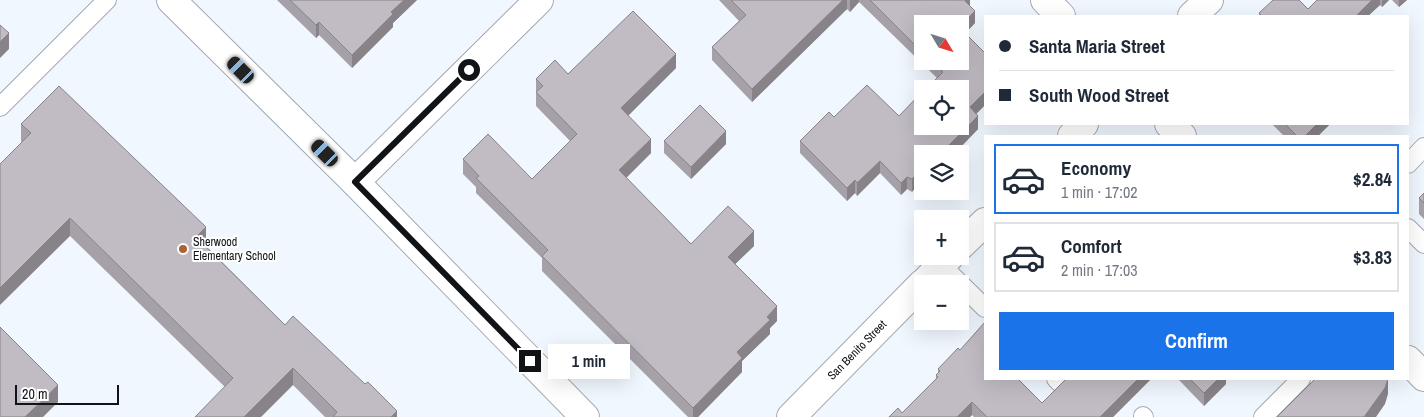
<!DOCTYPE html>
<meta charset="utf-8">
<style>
:root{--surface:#fff;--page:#f6f6f7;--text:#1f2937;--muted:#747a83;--line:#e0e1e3;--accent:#1a73e8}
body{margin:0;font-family:"Archivo Narrow",sans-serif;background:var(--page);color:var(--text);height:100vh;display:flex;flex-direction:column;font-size:19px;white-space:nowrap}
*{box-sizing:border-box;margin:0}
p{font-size:16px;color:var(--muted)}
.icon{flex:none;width:28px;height:28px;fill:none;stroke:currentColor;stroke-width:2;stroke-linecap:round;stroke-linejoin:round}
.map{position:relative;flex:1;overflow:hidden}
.panel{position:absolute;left:984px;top:135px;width:425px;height:245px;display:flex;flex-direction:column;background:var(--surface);border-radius:0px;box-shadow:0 5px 20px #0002}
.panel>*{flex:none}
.hud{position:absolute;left:984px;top:15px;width:425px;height:110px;border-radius:0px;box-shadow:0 5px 20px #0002;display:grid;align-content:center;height:110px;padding:0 15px;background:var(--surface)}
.needle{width:32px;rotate:128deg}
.controls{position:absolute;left:914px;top:15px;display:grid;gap:10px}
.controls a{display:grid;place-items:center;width:55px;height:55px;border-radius:0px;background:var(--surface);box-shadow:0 5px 20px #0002;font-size:25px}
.scale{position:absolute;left:15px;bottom:12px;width:104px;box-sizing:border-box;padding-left:5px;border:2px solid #111316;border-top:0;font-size:14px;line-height:18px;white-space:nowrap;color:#111316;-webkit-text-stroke:4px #fff;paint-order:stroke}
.end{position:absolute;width:22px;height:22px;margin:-11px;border:6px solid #111316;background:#fff;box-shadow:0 0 0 2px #fff}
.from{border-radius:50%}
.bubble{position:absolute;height:35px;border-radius:0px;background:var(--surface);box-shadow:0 5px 20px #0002;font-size:16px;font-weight:800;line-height:35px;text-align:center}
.car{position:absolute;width:15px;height:30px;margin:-15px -8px;border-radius:6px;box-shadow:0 0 4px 1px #0007;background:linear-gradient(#222 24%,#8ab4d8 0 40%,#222 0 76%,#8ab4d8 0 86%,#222 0)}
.hud b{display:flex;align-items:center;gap:18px;height:48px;font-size:19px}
.hud b+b{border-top:1px solid var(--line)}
.hud i{width:12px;height:12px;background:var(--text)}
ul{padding:9px 0 0;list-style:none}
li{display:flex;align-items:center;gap:15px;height:70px;margin:0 10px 8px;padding:0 5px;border:2px solid var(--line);border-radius:0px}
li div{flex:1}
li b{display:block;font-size:19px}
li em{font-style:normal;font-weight:800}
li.current{border-color:var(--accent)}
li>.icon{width:45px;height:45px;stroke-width:1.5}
.primary-button{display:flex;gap:10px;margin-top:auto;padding:10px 15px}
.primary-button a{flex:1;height:58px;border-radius:0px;background:var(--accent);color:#fff;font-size:20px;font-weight:800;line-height:58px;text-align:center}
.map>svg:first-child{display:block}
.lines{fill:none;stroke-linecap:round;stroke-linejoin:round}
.service-casing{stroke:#a3aab3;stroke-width:20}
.minor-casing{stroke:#a3aab3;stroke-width:30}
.tertiary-casing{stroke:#a3aab3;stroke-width:30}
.service{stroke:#fff;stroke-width:18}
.minor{stroke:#fff;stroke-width:28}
.tertiary{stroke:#fff;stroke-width:28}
.wall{fill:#a6a1a9;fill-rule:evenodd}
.shaded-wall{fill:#878389}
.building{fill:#c1bbc4;stroke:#878389}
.route{stroke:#111316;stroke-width:6}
.poi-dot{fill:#a86534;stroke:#fff;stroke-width:2}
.labels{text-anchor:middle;stroke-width:4;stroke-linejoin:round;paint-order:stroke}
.poi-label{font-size:12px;fill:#111316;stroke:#fff;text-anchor:start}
.street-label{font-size:12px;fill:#111316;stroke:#fff}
</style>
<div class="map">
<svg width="1424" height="417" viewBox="0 0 1424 417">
<rect width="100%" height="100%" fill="#f1f7ff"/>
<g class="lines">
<defs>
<path id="service" d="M 0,107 L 107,0
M 1408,164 L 1424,147
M 1408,228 L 1424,244
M 941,265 L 985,308
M 1056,379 L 1060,383
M 1143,416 L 1144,417
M 1263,417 L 1301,379"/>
<g id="minor">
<path d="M 1045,0 L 1061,16"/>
<path d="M 1192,16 L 1209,0"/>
<path d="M 1169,124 L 1182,136"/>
<path d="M 1072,136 L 1084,124"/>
<path d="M 355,182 L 539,0"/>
<path d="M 960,246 L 985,222"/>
<path d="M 923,284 L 950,256"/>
<path d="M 1408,360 L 1424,377"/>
<path id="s1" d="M 791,417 L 922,284"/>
</g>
<path id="tertiary" d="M 171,0 L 355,182 L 585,417"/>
</defs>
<use href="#service" class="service-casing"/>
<use href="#minor" class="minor-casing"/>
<use href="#tertiary" class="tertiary-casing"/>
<use href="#service" class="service"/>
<use href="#minor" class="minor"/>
<use href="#tertiary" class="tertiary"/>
</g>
<path class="wall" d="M 277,0 L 417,0 L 393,23 L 393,27 L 352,68 L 319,35 L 316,38 Z
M 719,0 L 970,0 L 970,6 L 975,23 L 965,33 L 985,53 L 985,105 L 976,114 L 978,129 L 954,154 L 922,154 L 912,192 L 907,189 L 901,195 L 880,173 L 857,196 L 855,193 L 847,201 L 800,153 L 800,141 L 834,117 L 899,116 L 937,78 L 859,2 L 850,12 L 847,9 L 752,102 L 712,60 L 712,47 L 739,21 ZM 922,24 L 960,61 L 922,61 Z
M 1317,0 L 1389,0 L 1382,7 L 1380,5 L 1368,16 L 1259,16 L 1259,13 L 1308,9 Z
M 1392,0 L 1407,0 L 1399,7 Z
M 676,68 L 628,115 L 651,153 L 626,178 L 691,244 L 754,246 L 735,264 L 777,321 L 770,328 L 770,334 L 742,361 L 742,372 L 698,417 L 688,417 L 542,271 L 542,258 L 476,193 L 476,187 L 463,174 L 463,159 L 532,179 L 570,141 L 536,106 L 536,79 Z
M 21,124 L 206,244 L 205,245 L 285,325 L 397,417 L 325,417 L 293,385 L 225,387 L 70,236 L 21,141 Z
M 1272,124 L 1330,124 L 1318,136 L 1284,136 Z
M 664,141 L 726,144 L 691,179 L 664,153 Z
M 1424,193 L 1424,219 L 1419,214 L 1419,198 Z
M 938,369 L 985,379 L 1042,403 L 1151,379 L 1113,417 L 974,417 L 972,415 L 970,417 L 889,417 L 902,413 L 936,380 L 936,375 L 938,373 Z
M 1178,379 L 1226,379 L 1226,384 L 1204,406 Z"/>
<path class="shaded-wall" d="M 404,0 L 417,0 L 393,23 L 393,27 L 352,68 L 352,55 L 391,12 Z
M 843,0 L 847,0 L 847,9 L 752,102 L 752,89 Z
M 850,0 L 859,0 L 859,2 L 850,12 Z
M 966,0 L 970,0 L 970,9 L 965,1 Z
M 1372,0 L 1380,0 L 1380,5 L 1368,16 L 1356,16 Z
M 1382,0 L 1389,0 L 1382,7 Z
M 1399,0 L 1407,0 L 1399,7 Z
M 975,11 L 975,23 L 960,39 L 960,26 Z
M 319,22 L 319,35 L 316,38 L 316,25 Z
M 9,33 L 9,49 L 0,58 L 0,42 Z
M 676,54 L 676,68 L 621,123 L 621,108 Z
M 985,92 L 985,105 L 970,120 L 970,107 Z
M 978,116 L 978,129 L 954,154 L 946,154 L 946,148 Z
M 1317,124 L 1330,124 L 1318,136 L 1305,136 Z
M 726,131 L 726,144 L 691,179 L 691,167 Z
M 651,139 L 651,153 L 619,185 L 619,170 Z
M 944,146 L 944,154 L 936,154 Z
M 880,161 L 880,173 L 857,196 L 857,183 Z
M 922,168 L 922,180 L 912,192 L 912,179 Z
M 907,177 L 907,189 L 901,195 L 901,183 Z
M 855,180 L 855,193 L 847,201 L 847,188 Z
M 70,218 L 70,236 L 0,305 L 0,288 Z
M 206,227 L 206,244 L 196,254 L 196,237 Z
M 754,231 L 754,246 L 728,271 L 728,257 Z
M 777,306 L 777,321 L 770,328 L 770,334 L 742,361 L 742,372 L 698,417 L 693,417 L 693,408 L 737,352 L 767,317 Z
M 293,368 L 293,385 L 261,417 L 244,417 Z
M 1138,379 L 1151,379 L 1113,417 L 1100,417 Z
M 1218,379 L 1226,379 L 1226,384 L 1204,406 L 1204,393 Z
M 1388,379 L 1388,394 L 1385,404 L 1376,417 L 1364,417 Z
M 58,385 L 58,402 L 43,417 L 25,417 Z
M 972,402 L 972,415 L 970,417 L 957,417 Z
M 397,411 L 397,417 L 391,417 Z"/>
<path class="building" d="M 290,0 L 404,0 L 391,12 L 393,14 L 352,55 L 319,22 L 316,25 Z
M 731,0 L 843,0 L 752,89 L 712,47 L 746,15 Z
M 870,0 L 966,0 L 965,1 L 975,11 L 960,26 L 960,24 L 922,24 L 922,52 Z
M 1273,0 L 1299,0 L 1308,9 L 1317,0 L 1372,0 L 1356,16 L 1262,16 L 1259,13 Z
M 633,11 L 676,54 L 621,108 L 651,139 L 619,170 L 691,244 L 728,206 L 754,231 L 728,257 L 777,306 L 767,317 L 770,320 L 737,352 L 742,358 L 693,408 L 542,256 L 548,250 L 476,178 L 479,176 L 463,159 L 488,134 L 532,179 L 577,134 L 536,92 L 543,86 L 536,79 L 555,60 L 568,74 Z
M 0,25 L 9,33 L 0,42 Z
M 960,28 L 985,53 L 985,92 L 970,107 L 978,116 L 946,148 L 944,146 L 936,154 L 922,154 L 922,168 L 912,179 L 907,177 L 901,183 L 880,161 L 857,183 L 855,180 L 847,188 L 800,141 L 829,112 L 834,117 L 867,85 L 899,116 L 922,92 L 922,126 L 960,126 L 960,89 L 926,89 L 943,72 L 932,61 L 960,61 Z
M 59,86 L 206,227 L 196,237 L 285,325 L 293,316 L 365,384 L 368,382 L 397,411 L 391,417 L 333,417 L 337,412 L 293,368 L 244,417 L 195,417 L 233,378 L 70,218 L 0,288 L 0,164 L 31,133 L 21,124 Z
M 700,105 L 726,131 L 691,167 L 664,141 Z
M 1285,124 L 1317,124 L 1305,136 L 1297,136 Z
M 1424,193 L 1424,203 L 1419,198 Z
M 985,322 L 985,379 L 1018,379 L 1042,403 L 1066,379 L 1138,379 L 1100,417 L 987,417 L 972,402 L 957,417 L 889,417 L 898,408 L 902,413 L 938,377 L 936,375 L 940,371 L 938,369 L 958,348 L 960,350 Z
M 0,327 L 58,385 L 25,417 L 0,417 Z
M 1190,379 L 1218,379 L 1204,393 Z
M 1315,379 L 1388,379 L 1385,388 L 1364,417 L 1277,417 Z"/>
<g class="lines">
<path class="route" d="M 469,70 L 355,182 L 530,361"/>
</g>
<circle class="poi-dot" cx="183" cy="249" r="5"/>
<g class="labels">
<g class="poi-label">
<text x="193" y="246">Sherwood<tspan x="193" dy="14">Elementary School</tspan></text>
</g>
<g class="street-label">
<text dy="4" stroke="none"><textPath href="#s1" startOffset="94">San Benito Street</textPath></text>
</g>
</g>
</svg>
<div class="controls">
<a><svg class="needle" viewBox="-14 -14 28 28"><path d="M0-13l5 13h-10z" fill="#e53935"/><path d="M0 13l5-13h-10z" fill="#747a83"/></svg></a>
<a><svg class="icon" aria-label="locate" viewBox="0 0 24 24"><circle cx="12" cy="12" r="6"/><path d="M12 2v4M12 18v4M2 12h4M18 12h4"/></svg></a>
<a><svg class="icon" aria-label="layers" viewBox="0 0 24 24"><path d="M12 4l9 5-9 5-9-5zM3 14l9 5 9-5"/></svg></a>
<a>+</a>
<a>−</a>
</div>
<div class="scale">20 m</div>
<i class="end from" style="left:469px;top:70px"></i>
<i class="end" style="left:530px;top:361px"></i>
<div class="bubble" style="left:548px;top:344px;width:82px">1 min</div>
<i class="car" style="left:241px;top:70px;rotate:315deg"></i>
<i class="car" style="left:325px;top:153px;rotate:315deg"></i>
<div class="hud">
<b><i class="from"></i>Santa Maria Street</b>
<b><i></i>South Wood Street</b>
</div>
<section class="panel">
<ul>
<li class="current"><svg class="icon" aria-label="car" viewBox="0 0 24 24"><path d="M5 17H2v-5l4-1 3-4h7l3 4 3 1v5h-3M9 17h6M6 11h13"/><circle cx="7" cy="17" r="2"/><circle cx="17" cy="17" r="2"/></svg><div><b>Economy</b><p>1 min · 17:02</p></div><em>$2.84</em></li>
<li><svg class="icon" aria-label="car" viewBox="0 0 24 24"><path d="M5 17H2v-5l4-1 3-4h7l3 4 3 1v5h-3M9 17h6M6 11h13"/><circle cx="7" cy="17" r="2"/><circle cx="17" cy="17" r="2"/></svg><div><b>Comfort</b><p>2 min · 17:03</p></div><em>$3.83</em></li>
</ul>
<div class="primary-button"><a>Confirm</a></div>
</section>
</div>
